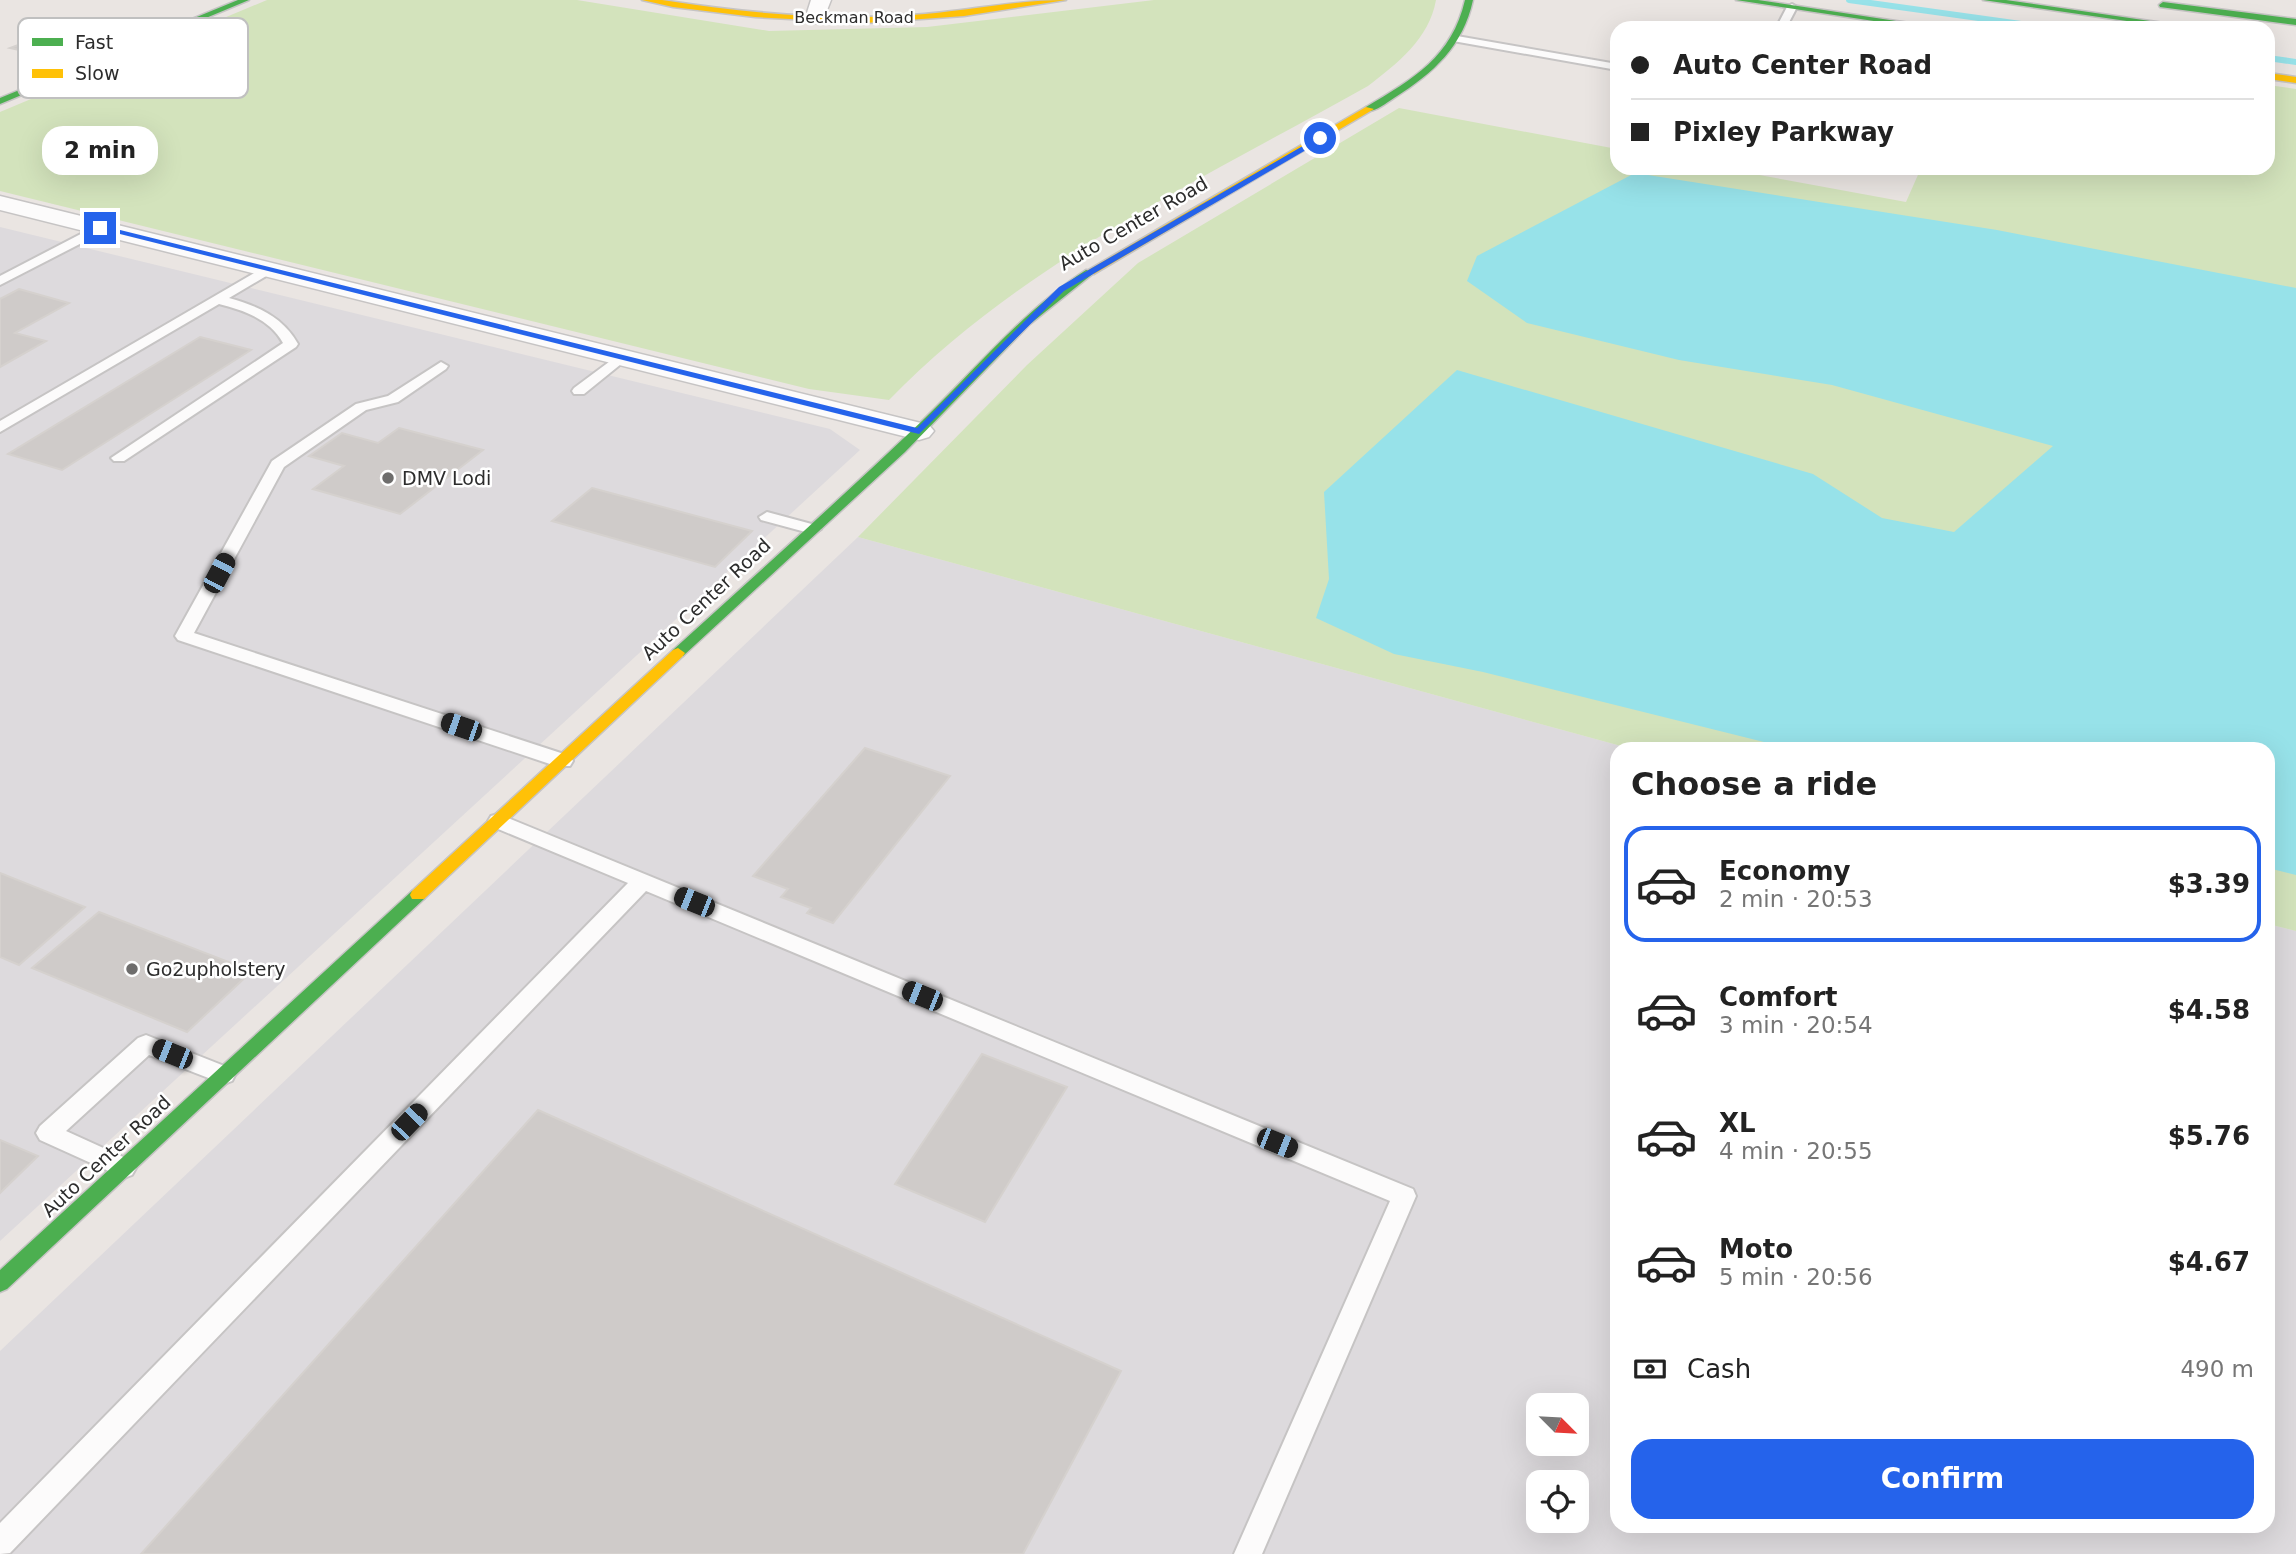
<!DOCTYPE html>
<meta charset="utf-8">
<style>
:root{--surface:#fff;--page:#f2f2f2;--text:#222;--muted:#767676;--line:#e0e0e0;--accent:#2563eb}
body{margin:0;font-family:"DejaVu Sans",sans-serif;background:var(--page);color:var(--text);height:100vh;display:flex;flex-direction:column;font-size:26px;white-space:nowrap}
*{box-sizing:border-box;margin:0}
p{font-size:23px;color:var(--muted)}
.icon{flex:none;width:38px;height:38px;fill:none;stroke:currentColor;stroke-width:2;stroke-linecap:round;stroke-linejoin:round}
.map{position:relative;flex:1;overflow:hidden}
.details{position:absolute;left:1610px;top:742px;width:665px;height:791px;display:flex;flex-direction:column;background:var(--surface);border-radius:21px;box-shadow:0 7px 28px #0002}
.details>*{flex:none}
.banner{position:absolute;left:1610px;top:21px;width:665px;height:154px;border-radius:21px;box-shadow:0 7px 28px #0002;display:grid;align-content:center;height:154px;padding:0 21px;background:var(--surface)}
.needle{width:46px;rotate:114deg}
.controls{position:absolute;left:1526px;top:1393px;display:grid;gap:14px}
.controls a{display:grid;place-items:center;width:63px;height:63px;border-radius:14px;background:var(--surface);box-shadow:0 7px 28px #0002;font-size:35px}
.end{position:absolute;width:32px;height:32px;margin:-16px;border:9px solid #2563eb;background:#fff;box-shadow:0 0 0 4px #fff}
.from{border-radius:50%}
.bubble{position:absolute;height:49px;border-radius:21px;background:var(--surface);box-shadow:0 7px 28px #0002;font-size:23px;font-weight:800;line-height:49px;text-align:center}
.car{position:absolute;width:21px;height:42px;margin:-21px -10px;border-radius:9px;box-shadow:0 0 5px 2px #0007;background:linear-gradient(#222 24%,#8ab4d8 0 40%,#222 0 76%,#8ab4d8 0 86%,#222 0)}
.banner b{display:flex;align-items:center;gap:24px;height:66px;font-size:26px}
.banner b+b{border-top:2px solid var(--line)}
.banner i{width:18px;height:18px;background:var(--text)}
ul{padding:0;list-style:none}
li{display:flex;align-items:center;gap:21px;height:116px;margin:0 14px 10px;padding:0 7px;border:4px solid transparent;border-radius:21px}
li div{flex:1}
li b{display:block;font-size:26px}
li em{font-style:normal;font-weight:800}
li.on{border-color:var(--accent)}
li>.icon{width:63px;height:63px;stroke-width:1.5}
h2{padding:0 21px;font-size:32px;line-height:84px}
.pay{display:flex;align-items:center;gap:18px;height:77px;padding:0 21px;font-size:26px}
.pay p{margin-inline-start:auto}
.button{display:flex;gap:14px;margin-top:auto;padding:14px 21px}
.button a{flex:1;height:80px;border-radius:21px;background:var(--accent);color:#fff;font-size:28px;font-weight:800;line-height:80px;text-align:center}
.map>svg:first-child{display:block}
.industrial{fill:#dddadd;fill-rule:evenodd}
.green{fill:#d3e3bc}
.water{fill:#97e2e9}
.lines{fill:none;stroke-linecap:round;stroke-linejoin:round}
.stream{stroke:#97e2e9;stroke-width:6}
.building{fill:#cfcbc9;stroke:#d5d1ce;stroke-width:2}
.lane-casing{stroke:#c6c4c4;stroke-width:4}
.street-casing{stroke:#c6c4c4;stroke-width:3}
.fast-casing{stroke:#c6c4c4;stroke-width:3}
.slow-casing{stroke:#c6c4c4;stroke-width:3}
.lane{fill:#fcfbfb;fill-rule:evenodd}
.street{fill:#fcfbfb;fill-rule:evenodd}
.fast{fill:#4caf50;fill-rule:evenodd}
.slow{fill:#ffc107;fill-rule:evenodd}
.route{fill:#2563eb}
.poi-dot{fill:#6e6d6c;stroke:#fff;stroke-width:2.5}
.labels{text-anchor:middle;stroke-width:5;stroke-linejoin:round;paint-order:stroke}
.far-street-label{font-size:16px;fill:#2c2c2c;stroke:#fff}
.street-label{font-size:19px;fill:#2c2c2c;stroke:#fff}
.poi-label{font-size:19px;fill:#2c2c2c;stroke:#fff;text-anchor:start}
.key{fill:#fff;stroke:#c0c0c0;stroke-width:2}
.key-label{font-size:19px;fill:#2c2c2c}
</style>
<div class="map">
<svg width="2296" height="1554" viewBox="0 0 2296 1554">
<rect width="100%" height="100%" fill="#eae5e2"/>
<path class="industrial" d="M 0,227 L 830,429 L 860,450 L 0,1241 Z
M 858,537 L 1632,749 L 1617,749 L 1617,1526 L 2268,1526 L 2268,924 L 2296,931 L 2296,1554 L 0,1554 L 0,1351 ZM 1538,1405 L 1577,1405 L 1577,1444 L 1538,1444 ZM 1538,1482 L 1577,1482 L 1577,1521 L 1538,1521 Z"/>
<path class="green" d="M 267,0 L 577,0 L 769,31 L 927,27 L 1154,0 L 1436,0 C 1429,39 1398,63 1368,86 C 1203,179 1023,262 889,400 L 809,389 L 0,191 L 0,112 Z
M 2268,85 L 2296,89 L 2296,931 L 2268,924 L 2268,749 L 1632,749 L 858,537 L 1027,365 L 1138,263 L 1399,108 L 1617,149 L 1617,168 L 1721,168 L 1906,202 L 1921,168 L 2268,168 Z"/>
<path class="water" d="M 1635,173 L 1997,230 L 2296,288 L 2296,875 L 2268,868 L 2268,749 L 1792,749 L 1483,672 L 1394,654 L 1316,618 L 1329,579 L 1324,492 L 1457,370 L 1813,474 L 1882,518 L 1954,532 L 2053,446 L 1832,385 L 1679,360 L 1527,323 L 1467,281 L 1477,256 Z"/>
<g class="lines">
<path class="stream" d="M 1849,0 L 2050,28
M 2268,58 L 2296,62"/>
</g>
<path class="building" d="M 29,41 L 46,45 L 28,52 L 10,48 Z
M 19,289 L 69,303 L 15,333 L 46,341 L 0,367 L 0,299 Z
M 200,337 L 251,350 L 62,470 L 8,454 Z
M 399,428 L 483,450 L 400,514 L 313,489 L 344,466 L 309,456 L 342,433 L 378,443 Z
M 592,488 L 752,531 L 715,567 L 552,521 Z
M 865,748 L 950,776 L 833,923 L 807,913 L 811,908 L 781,897 L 788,889 L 753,876 Z
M 0,873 L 85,907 L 19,965 L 0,957 Z
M 99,912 L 252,971 L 187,1032 L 32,968 Z
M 982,1054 L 1067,1087 L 985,1222 L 895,1184 Z
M 538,1110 L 1121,1371 L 1023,1554 L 141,1554 Z
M 0,1140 L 38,1156 L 0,1193 Z"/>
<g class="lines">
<defs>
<path id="lane" d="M 1792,4 L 1797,7 L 1786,28 L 1776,28 L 1787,7 Z
M 1457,36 L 1617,64 L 1617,70 L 1453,41 L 1453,37 Z
M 100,224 L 106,228 L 105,231 L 0,285 L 0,276 Z
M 268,265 L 273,266 L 273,272 L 229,298 C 258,306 283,317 298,344 L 296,347 L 124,461 L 114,461 L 111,458 L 283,343 C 270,319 243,310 219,304 L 0,432 L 0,421 Z
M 621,353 L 626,354 L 628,357 L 626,360 L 584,394 L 574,394 L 572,391 L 574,388 Z
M 441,362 L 448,366 L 446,369 L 398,402 L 366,410 L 284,467 L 194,633 L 570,756 L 573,761 L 570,766 L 556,766 L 178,640 L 175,636 L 272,461 L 356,404 L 388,396 Z
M 767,512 L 819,526 L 821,529 L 813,534 L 761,520 L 759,517 Z
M 498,814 L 1413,1189 L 1416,1196 L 1262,1554 L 1234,1554 L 1390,1201 L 646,891 L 10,1553 L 0,1554 L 0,1523 L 628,883 L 491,826 L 488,821 L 491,816 Z
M 146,1035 L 232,1069 L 235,1075 L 232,1081 L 224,1084 L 149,1055 L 66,1131 L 132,1161 L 136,1168 L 132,1175 L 124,1178 L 40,1140 L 36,1133 L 40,1126 L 138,1038 Z"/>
<path id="street" d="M 811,0 L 831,0 L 822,23 L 808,23 L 805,19 Z
M 0,196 L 929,425 L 934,431 L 929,437 L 919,440 L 0,210 Z"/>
<path id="fast" d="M 238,0 L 249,0 L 0,104 L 0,98 Z
M 1465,0 L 1473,0 C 1463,46 1434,73 1394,98 C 1386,103 1376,112 1366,111 L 1366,107 C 1413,79 1452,57 1465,0 Z
M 1736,0 L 1758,0 L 1942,28 L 1920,28 Z
M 1983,0 L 2006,0 L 2198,28 L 2175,28 Z
M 2163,2 L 2296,19 L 2296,25 L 2160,7 L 2159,5 Z
M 1086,270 L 1095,272 L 1030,324 L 905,452 L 683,656 L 673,656 L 671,653 L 673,650 C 757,574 841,498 923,420 C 977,368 1023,311 1086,270 Z
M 418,889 L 424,891 L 426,895 L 424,899 L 7,1289 L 0,1292 L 0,1270 L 412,891 Z"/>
<path id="slow" d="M 642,0 L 662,0 C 745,13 828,21 912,15 C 963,12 1015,0 1066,0 L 964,16 L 865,23 L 755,17 L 673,7 Z
M 2268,73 L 2296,77 L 2296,83 L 2268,79 Z
M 1366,107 L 1374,109 L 1094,274 L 1085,272 Z
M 678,648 L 685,653 L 683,656 L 424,899 L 412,899 L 410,895 L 412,891 L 673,650 Z"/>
</defs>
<use href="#lane" class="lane-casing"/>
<use href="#street" class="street-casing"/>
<use href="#fast" class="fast-casing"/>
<use href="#slow" class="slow-casing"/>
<use href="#lane" class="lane"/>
<use href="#street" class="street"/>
<use href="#fast" class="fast"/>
<use href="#slow" class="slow"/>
</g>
<path class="route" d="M 1320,136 L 1323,140 L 1064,291 L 919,434 L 96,228 L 100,225 L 917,428 L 1059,287 Z"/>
<g class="poi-dot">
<circle cx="388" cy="478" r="7"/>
<circle cx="132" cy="969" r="7"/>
</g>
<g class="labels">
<g class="far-street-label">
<text x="854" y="23">Beckman Road</text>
</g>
<g class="street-label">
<text transform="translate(1133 223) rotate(-30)" y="7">Auto Center Road</text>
<text transform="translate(706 599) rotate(-43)" y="7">Auto Center Road</text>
<text transform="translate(106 1156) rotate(-43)" y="7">Auto Center Road</text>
</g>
<g class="poi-label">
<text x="402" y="485">DMV Lodi</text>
<text x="146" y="976">Go2upholstery</text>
</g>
</g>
<rect x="18" y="18" width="230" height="80" rx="10" class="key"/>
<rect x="32" y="38" width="31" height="8" fill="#4caf50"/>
<rect x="32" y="69" width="31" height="9" fill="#ffc107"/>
<g class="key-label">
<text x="75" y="49">Fast</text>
<text x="75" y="80">Slow</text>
</g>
</svg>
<div class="controls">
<a><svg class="needle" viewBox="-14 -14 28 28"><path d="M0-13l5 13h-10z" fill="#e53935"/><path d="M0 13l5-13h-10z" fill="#767676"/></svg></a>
<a><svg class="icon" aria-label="locate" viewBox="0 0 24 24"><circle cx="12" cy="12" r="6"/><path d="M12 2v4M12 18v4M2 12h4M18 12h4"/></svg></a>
</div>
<i class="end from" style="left:1320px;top:138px"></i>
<i class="end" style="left:100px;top:228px"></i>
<div class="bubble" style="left:42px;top:126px;width:116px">2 min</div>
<i class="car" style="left:219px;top:573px;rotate:28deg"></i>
<i class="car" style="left:461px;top:727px;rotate:289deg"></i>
<i class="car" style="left:694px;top:902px;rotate:292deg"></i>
<i class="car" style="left:922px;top:996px;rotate:292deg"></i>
<i class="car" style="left:172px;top:1054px;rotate:292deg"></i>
<i class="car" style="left:409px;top:1122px;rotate:44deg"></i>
<i class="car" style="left:1277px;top:1143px;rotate:112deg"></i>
<div class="banner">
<b><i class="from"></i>Auto Center Road</b>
<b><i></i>Pixley Parkway</b>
</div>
<section class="details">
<h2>Choose a ride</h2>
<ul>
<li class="on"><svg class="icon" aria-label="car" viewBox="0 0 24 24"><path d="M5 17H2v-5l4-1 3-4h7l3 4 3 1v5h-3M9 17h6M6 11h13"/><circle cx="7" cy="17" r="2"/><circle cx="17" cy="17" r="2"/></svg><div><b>Economy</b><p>2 min · 20:53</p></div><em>$3.39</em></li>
<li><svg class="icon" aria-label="car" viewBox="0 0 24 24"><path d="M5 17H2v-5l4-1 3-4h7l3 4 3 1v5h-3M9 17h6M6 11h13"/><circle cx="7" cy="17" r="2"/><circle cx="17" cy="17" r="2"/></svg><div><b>Comfort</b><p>3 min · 20:54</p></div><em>$4.58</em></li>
<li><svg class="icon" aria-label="car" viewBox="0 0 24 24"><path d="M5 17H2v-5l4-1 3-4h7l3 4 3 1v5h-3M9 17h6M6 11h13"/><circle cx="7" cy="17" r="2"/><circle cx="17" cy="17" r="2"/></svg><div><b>XL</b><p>4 min · 20:55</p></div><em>$5.76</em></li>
<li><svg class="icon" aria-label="car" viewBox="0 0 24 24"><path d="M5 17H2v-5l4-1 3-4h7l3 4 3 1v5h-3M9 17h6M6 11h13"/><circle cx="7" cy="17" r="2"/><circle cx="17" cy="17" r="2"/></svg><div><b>Moto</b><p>5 min · 20:56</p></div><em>$4.67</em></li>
</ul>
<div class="pay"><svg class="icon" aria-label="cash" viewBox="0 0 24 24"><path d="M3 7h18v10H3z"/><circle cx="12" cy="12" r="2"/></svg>Cash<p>490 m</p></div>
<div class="button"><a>Confirm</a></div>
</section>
</div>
